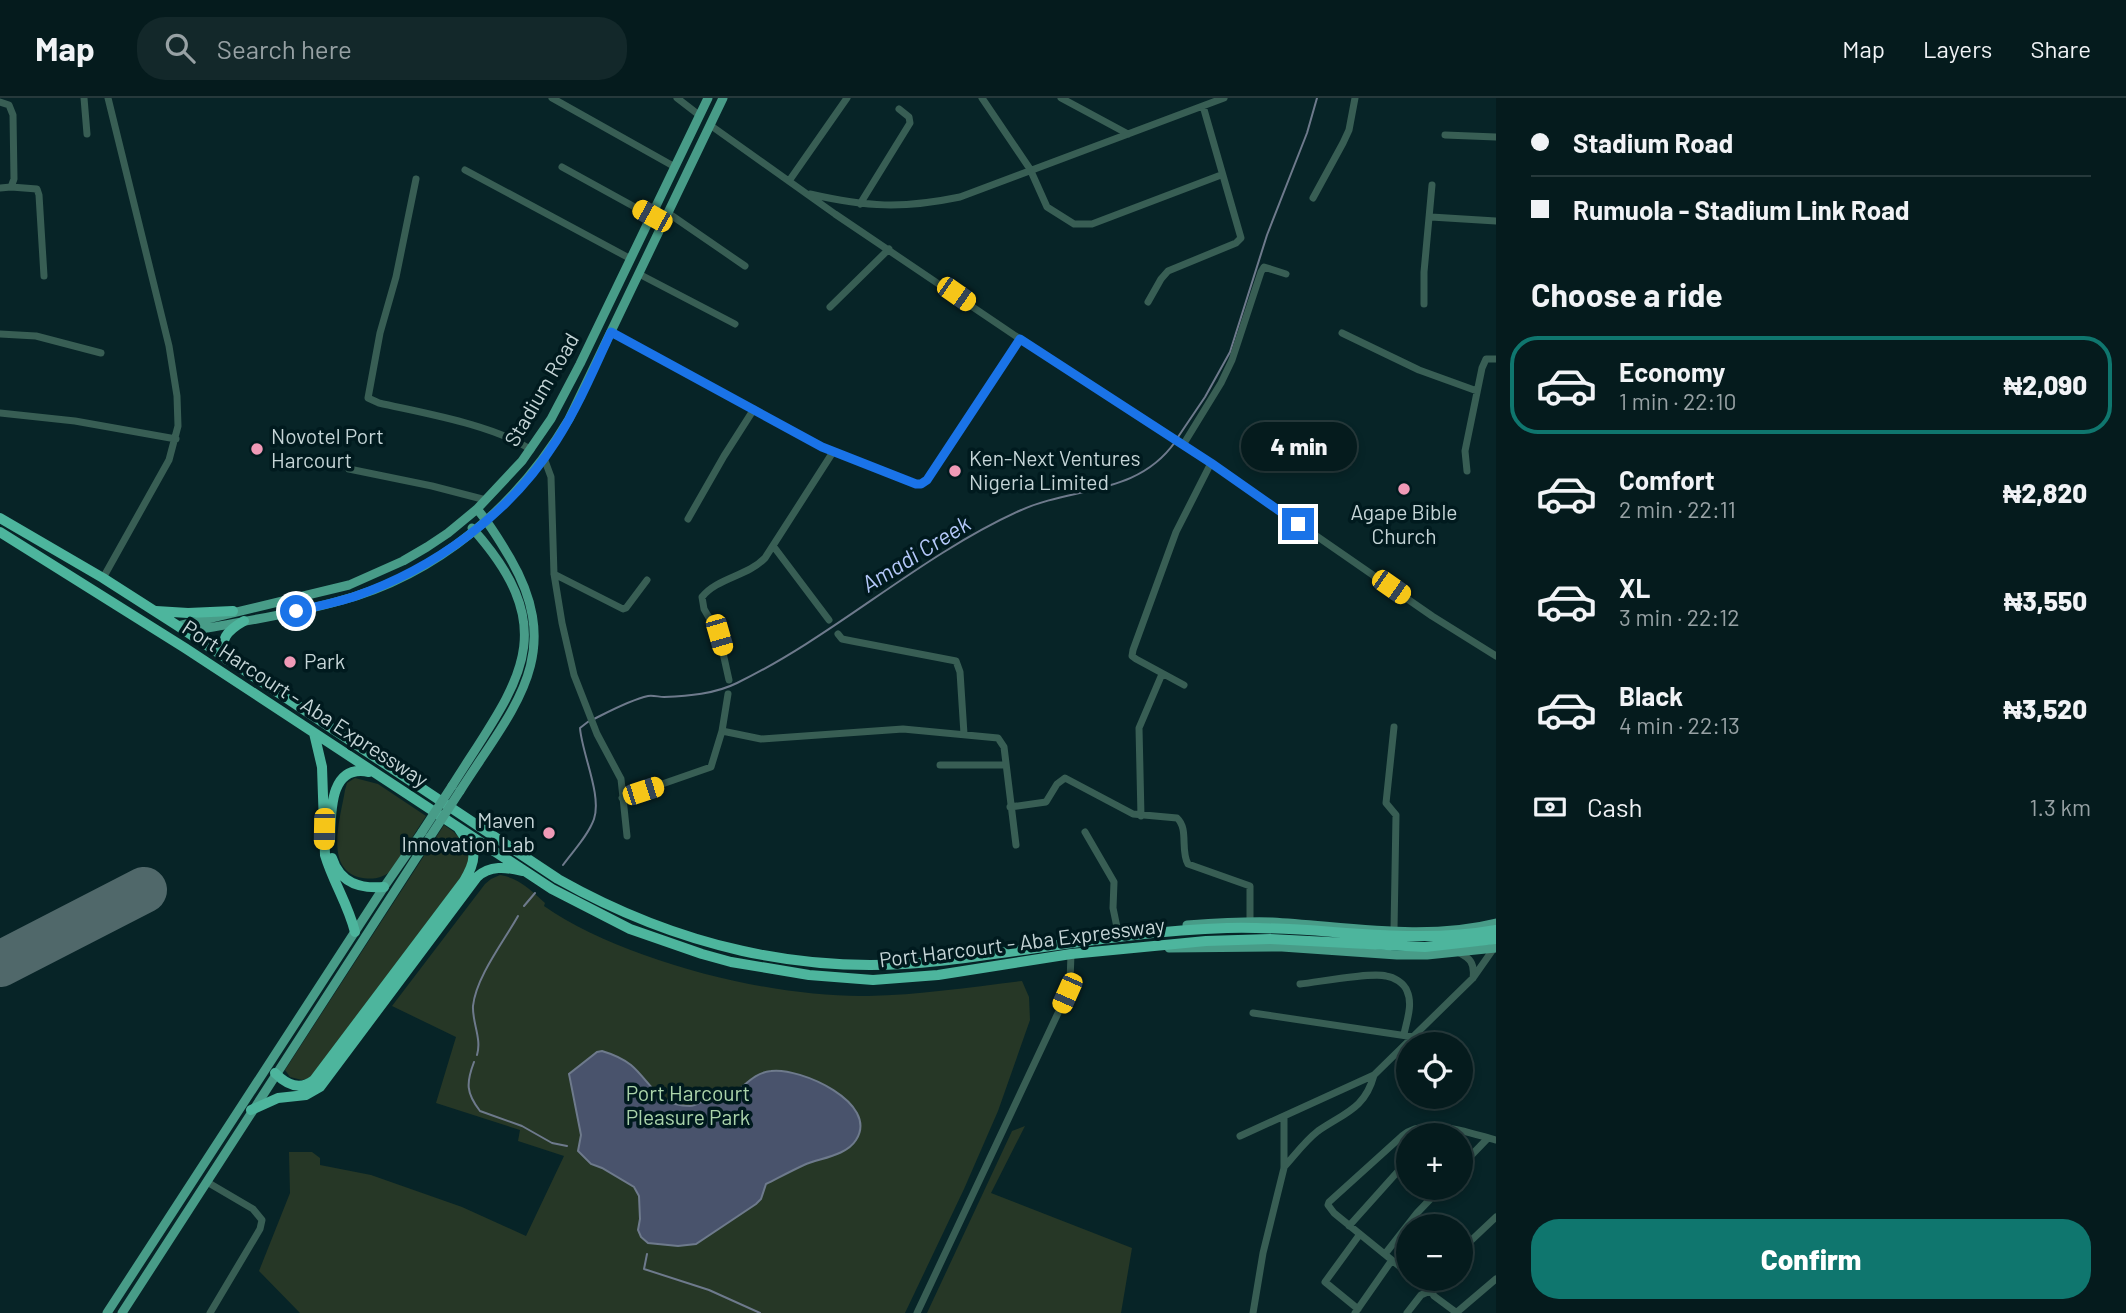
<!DOCTYPE html>
<meta charset="utf-8">
<style>
:root{--surface:#051b1d;--page:#13282a;--text:#f1f3f6;--muted:#97a1a4;--line:#26393b;--accent:#0f766e}
body{margin:0;font-family:Barlow,sans-serif;background:var(--page);color:var(--text);height:100vh;display:flex;flex-direction:column;font-size:26px;white-space:nowrap}
*{box-sizing:border-box;margin:0}
p{font-size:23px;color:var(--muted)}
.icon{flex:none;width:38px;height:38px;fill:none;stroke:currentColor;stroke-width:2;stroke-linecap:round;stroke-linejoin:round}
.map{position:relative;flex:1;overflow:hidden}
.drawer{display:flex;flex-direction:column;background:var(--surface);width:630px}
.drawer>*{flex:none}
.top-card{display:grid;align-content:center;height:154px;padding:0 35px;background:var(--surface)}
.tools{position:absolute;left:1396px;top:934px;display:grid;gap:14px}
.tools a{display:grid;place-items:center;width:77px;height:77px;border-radius:50%;background:var(--surface);box-shadow:0 4px 10px #0003,0 0 0 2px var(--line);font-size:35px}
.end{position:absolute;width:32px;height:32px;margin:-16px;border:9px solid #1a73e8;background:#fff;box-shadow:0 0 0 4px #fff}
.from{border-radius:50%}
.bubble{position:absolute;height:49px;border-radius:24px;background:var(--surface);box-shadow:0 4px 10px #0003,0 0 0 2px var(--line);font-size:23px;font-weight:800;line-height:49px;text-align:center}
.car{position:absolute;width:21px;height:42px;margin:-21px -10px;border-radius:9px;box-shadow:0 0 5px 2px #0007;background:linear-gradient(#f5c518 24%,#345 0 40%,#f5c518 0 76%,#345 0 86%,#f5c518 0)}
.top-card b{display:flex;align-items:center;gap:24px;height:66px;font-size:26px}
.top-card b+b{border-top:2px solid var(--line)}
.top-card i{width:18px;height:18px;background:var(--text)}
ul{padding:0;list-style:none}
li{display:flex;align-items:center;gap:21px;height:98px;margin:0 14px 10px;padding:0 21px;border:4px solid transparent;border-radius:28px}
li div{flex:1}
li b{display:block;font-size:26px}
li em{font-style:normal;font-weight:800}
li.selected{border-color:var(--accent)}
li>.icon{width:63px;height:63px;stroke-width:1.5}
h2{padding:0 35px;font-size:32px;line-height:84px}
.pay{display:flex;align-items:center;gap:18px;height:77px;padding:0 35px;font-size:26px}
.pay p{margin-inline-start:auto}
.button{display:flex;gap:14px;margin-top:auto;padding:14px 35px}
.button a{flex:1;height:80px;border-radius:28px;background:var(--accent);color:#fff;font-size:28px;font-weight:800;line-height:80px;text-align:center}
header{display:flex;align-items:center;gap:42px;box-sizing:border-box;height:98px;padding:0 35px;background:var(--surface);border-bottom:2px solid var(--line)}
header strong{font-size:33px}
nav{display:flex;gap:38px;margin-inline-start:auto;font-size:24px}
.search{width:490px;height:63px;background:var(--page);display:flex;align-items:center;gap:18px;box-sizing:border-box;padding:0 24px;border-radius:28px;color:var(--muted);font-size:26px}
main{display:flex;flex:1;min-height:0}
.map>svg:first-child{display:block}
.green{fill:#263726}
.water{fill:#49536c;stroke:#6e7a8c;stroke-width:2}
.lines{fill:none;stroke-linecap:round;stroke-linejoin:round}
.stream{stroke:#6e7a8c;stroke-width:2}
.runway{stroke:#50686a;stroke-width:46}
.minor{stroke:#385e54;stroke-width:7}
.major{stroke:#489c88;stroke-width:9}
.highway{stroke:#4db59d;stroke-width:10}
.major-bridge{stroke:#489c88;stroke-width:9}
.route{stroke:#1a73e8;stroke-width:9}
.poi-dot{fill:#f09ab7;stroke:#001a1e;stroke-width:2.5}
.labels{text-anchor:middle;stroke-width:7;stroke-linejoin:round;paint-order:stroke}
.street-label{font-size:21px;fill:#c5d5d7;stroke:#001a1e}
.poi-label{font-size:21px;fill:#c5d5d7;stroke:#001a1e;text-anchor:start}
.park-label{font-size:21px;fill:#aad4aa;stroke:#001a1e}
.water-label{font-size:23px;font-style:italic;fill:#b5c9fa;stroke:#001a1e}
</style>
<header>
<strong>Map</strong>
<div class="search"><svg class="icon" aria-label="search" viewBox="0 0 24 24"><circle cx="10" cy="10" r="6"/><path d="M15 15l6 6"/></svg>Search here</div>
<nav><a>Map</a><a>Layers</a><a>Share</a></nav>
</header>
<main>
<div class="map">
<svg width="1496" height="1215" viewBox="0 0 1496 1215">
<rect width="100%" height="100%" fill="#072427"/>
<path class="green" d="M 355,680 L 378,686 L 426,718 L 390,774 C 380,781 371,782 358,779 C 324,769 341,718 345,692 L 347,685 Z
M 444,727 L 454,734 L 470,753 L 470,767 L 310,980 L 302,982 L 290,979 L 285,972 Z
M 500,777 C 519,780 531,792 545,805 L 544,808 C 623,863 772,900 868,898 C 920,897 971,889 1022,883 L 1029,899 L 1030,922 L 998,1013 L 964,1091 L 905,1215 L 300,1215 L 259,1173 L 290,1095 L 289,1054 L 312,1054 L 320,1060 L 320,1067 L 371,1077 L 462,1109 L 526,1138 L 564,1058 L 518,1043 L 520,1032 L 436,1005 L 456,939 L 392,908 L 485,786 L 491,781 Z
M 1025,1028 L 991,1095 L 1132,1150 L 1121,1215 L 927,1215 L 1012,1033 Z"/>
<path class="water" d="M 602,953 C 612,956 622,960 631,967 C 651,984 657,1008 690,1008 C 697,1008 703,1002 710,1001 C 715,1000 720,1003 726,1000 C 742,993 751,975 771,973 C 800,969 880,1005 856,1042 C 846,1058 820,1060 804,1067 C 791,1073 778,1080 766,1086 L 761,1101 L 756,1106 L 696,1146 L 678,1148 L 648,1145 L 641,1139 L 638,1132 L 640,1121 L 639,1098 L 634,1089 L 602,1070 L 591,1066 L 578,1053 L 581,1037 L 569,976 L 597,954 Z"/>
<g class="lines">
<path class="stream" d="M 1178,339 L 1205,299 L 1230,254 L 1267,137 L 1307,35 L 1317,0
M 594,621 C 610,613 630,602 648,598 C 653,597 659,599 664,599 C 688,598 715,596 737,585 C 836,537 918,459 1019,413 C 1073,388 1137,398 1175,344
M 563,767 C 573,753 588,738 594,721 C 602,697 582,656 580,630 L 589,623
M 524,808 L 535,795
M 477,957 C 482,941 472,924 473,908 C 476,879 504,843 518,818
M 474,964 C 466,985 466,995 480,1013 L 522,1028 L 552,1045 L 567,1048
M 647,1156 L 644,1171 L 709,1192 L 760,1215"/>
<path class="runway" d="M 0,866 L 144,792"/>
<path class="minor" d="M 84,0 L 87,36
M 552,0 L 675,69
M 677,0 L 699,17
M 982,0 L 1030,71 L 1047,109 L 1074,126 L 1092,126 L 1221,77
M 1061,0 L 1128,36
M 0,4 L 9,7 L 13,17 L 14,81 L 11,89
M 710,27 L 835,116 L 1020,241 L 1211,365 L 1432,518 L 1496,558
M 1445,37 L 1496,39
M 562,69 L 651,118
M 465,72 L 631,161
M 416,81 L 396,179 L 380,235 L 368,300 L 379,305 C 423,315 495,327 531,352
M 789,83 L 847,0
M 0,90 L 11,89 L 37,91 L 39,97 L 44,178
M 810,96 C 867,109 902,111 960,99 L 1224,0
M 1313,100 L 1343,45 L 1349,32 L 1355,0
M 860,106 L 910,25 L 909,19 L 899,11
M 668,115 L 745,168
M 1431,119 L 1496,123
M 639,176 L 735,226
M 1148,204 L 1161,181 L 1168,173 L 1236,145 L 1241,140 L 1203,8
M 1424,206 L 1424,174 L 1432,87
M 830,209 L 889,151
M 611,234 L 822,349 L 916,386 L 921,386 L 927,382 L 1020,241
M 1342,235 L 1419,272 L 1477,293
M 0,236 L 36,238 L 101,255
M 0,315 L 75,323 L 176,341
M 1183,347 L 1221,285 L 1232,262 L 1261,174 L 1264,169 L 1286,176
M 544,360 L 551,379 L 554,476 L 562,525 L 574,577 L 597,636 L 621,681 L 627,738
M 349,371 L 432,388 L 486,402
M 1467,373 L 1465,353 L 1482,270 L 1486,261 L 1496,261
M 688,421 L 724,358 L 754,311
M 774,449 L 829,522
M 554,476 L 623,511 L 626,510 L 647,482
M 103,480 L 169,362 L 178,328 L 177,298 L 169,248 L 108,0
M 838,536 L 842,541 L 852,543 L 956,563 L 960,574 L 964,636
M 729,582 L 719,537 L 704,511 L 702,499 C 717,480 748,478 765,460 L 833,354
M 1184,587 L 1136,561 L 1132,558 L 1133,552 L 1176,434 L 1211,365
M 722,633 L 761,641 L 903,631 L 998,640 L 1004,649 L 1016,747
M 940,667 L 1006,667
M 622,700 L 711,669 L 722,633 L 728,596
M 1010,709 L 1046,704 L 1057,686 L 1065,680 L 1133,716 L 1177,720 C 1189,731 1180,752 1188,766 L 1250,788 L 1250,824
M 1141,718 L 1139,630 L 1162,576
M 1085,734 L 1114,784 L 1113,810 L 1119,839
M 1394,832 L 1396,717 L 1386,705 L 1394,629
M 1458,854 C 1470,860 1475,865 1473,880
M 1300,886 C 1319,884 1371,874 1386,878 C 1394,879 1404,885 1407,893 C 1413,906 1407,922 1404,936
M 1253,915 L 1414,939
M 1240,1038 L 1374,977 L 1473,880 L 1494,850
M 1426,1038 L 1433,1028
M 1461,1068 L 1488,1040
M 1284,1069 C 1295,1057 1305,1043 1318,1033 C 1344,1015 1365,1011 1374,977
M 207,1084 L 253,1111 L 262,1122 L 260,1131 L 210,1215
M 1349,1128 L 1409,1061
M 1461,1152 L 1496,1119
M 1385,1156 L 1417,1115 L 1441,1090
M 1409,1176 L 1334,1115 L 1328,1107 L 1329,1104 L 1402,1038 C 1426,1018 1469,1035 1496,1042
M 1415,1181 L 1429,1189
M 1433,1181 L 1429,1189 L 1434,1198 L 1457,1215
M 1358,1211 L 1325,1184 L 1360,1136
M 917,1215 L 1067,896 L 1070,884 L 1071,856
M 1253,1215 L 1263,1155 L 1284,1070 L 1284,1019
M 1355,1215 L 1392,1162
M 1407,1215 L 1421,1197 L 1430,1193
M 1456,1215 L 1496,1181"/>
<path class="major" d="M 178,528 L 349,487 L 403,463 L 427,449 L 448,435 L 477,411 L 522,363 L 551,321 L 580,266 L 708,0
M 187,534 C 237,524 290,517 339,503 C 438,477 518,407 569,321 L 723,0
M 452,688 C 516,586 567,536 472,430
M 460,693 C 512,611 567,558 510,460 C 500,443 490,426 477,411
M 1187,827 C 1215,825 1244,823 1272,824 C 1345,828 1424,843 1496,825
M 1169,850 L 1282,849 L 1397,857 L 1427,857 L 1496,850
M 107,1215 L 384,789 L 422,734
M 122,1215 C 225,1057 326,897 430,739"/>
<path class="highway" d="M 0,420 L 103,480 L 178,528 L 558,781 C 675,847 804,879 939,863 C 1035,852 1130,833 1227,830 C 1317,827 1406,848 1496,832
M 0,434 L 185,550 L 552,791 L 630,831 L 702,856 L 731,864 L 809,877 L 873,882 L 938,877 L 1071,856 L 1206,843 L 1270,841 L 1425,849 L 1496,841
M 156,513 L 188,515 L 233,513
M 227,562 C 217,542 228,532 244,523
M 314,635 L 322,669 L 325,757 C 333,784 348,806 355,834
M 330,742 C 331,715 329,665 369,674
M 332,760 C 340,785 360,791 384,789
M 275,975 C 287,987 300,993 314,982 L 464,783 C 479,758 475,754 459,731
M 251,1012 L 278,1000 L 306,997 L 320,989 L 477,779 C 490,767 506,769 522,773"/>
<path class="major-bridge" d="M 422,734 L 452,688
M 430,739 L 460,693"/>
</g>
<g class="lines">
<path class="route" d="M 296,513 C 315,509 334,505 353,499 C 434,471 509,417 556,343 C 578,309 594,271 611,234 L 822,349 L 916,386 L 921,386 L 927,382 L 1020,241 L 1211,365 L 1298,426"/>
</g>
<g class="poi-dot">
<circle cx="257" cy="351" r="7"/>
<circle cx="955" cy="373" r="7"/>
<circle cx="1404" cy="391" r="7"/>
<circle cx="290" cy="564" r="7"/>
<circle cx="549" cy="735" r="7"/>
</g>
<g class="labels">
<g class="street-label">
<text transform="translate(542 292) rotate(-60)" y="7">Stadium Road</text>
<text transform="translate(305 606) rotate(33)" y="7">Port Harcourt - Aba Expressway</text>
<text transform="translate(1022 845) rotate(-7)" y="7">Port Harcourt - Aba Expressway</text>
</g>
<g class="poi-label">
<text x="271" y="346">Novotel Port<tspan x="271" dy="24">Harcourt</tspan></text>
<text x="969" y="368">Ken-Next Ventures<tspan x="969" dy="24">Nigeria Limited</tspan></text>
<text x="1404" y="422" text-anchor="middle">Agape Bible<tspan x="1404" dy="24">Church</tspan></text>
<text x="304" y="571">Park</text>
<text x="535" y="730" text-anchor="end">Maven<tspan x="535" dy="24">Innovation Lab</tspan></text>
</g>
<g class="park-label">
<text x="688" y="1003">Port Harcourt<tspan x="688" dy="24">Pleasure Park</tspan></text>
</g>
<g class="water-label">
<text transform="translate(916 456) rotate(-32)" y="8">Amadi Creek</text>
</g>
</g>
</svg>
<div class="tools">
<a><svg class="icon" aria-label="locate" viewBox="0 0 24 24"><circle cx="12" cy="12" r="6"/><path d="M12 2v4M12 18v4M2 12h4M18 12h4"/></svg></a>
<a>+</a>
<a>−</a>
</div>
<i class="end from" style="left:296px;top:513px"></i>
<i class="end" style="left:1298px;top:426px"></i>
<div class="bubble" style="left:1241px;top:324px;width:116px">4 min</div>
<i class="car" style="left:652px;top:118px;rotate:299deg"></i>
<i class="car" style="left:956px;top:196px;rotate:125deg"></i>
<i class="car" style="left:1391px;top:489px;rotate:125deg"></i>
<i class="car" style="left:719px;top:537px;rotate:164deg"></i>
<i class="car" style="left:643px;top:693px;rotate:72deg"></i>
<i class="car" style="left:324px;top:731px;rotate:181deg"></i>
<i class="car" style="left:1067px;top:895px;rotate:204deg"></i>
</div>
<section class="drawer">
<div class="top-card">
<b><i class="from"></i>Stadium Road</b>
<b><i></i>Rumuola - Stadium Link Road</b>
</div>
<h2>Choose a ride</h2>
<ul>
<li class="selected"><svg class="icon" aria-label="car" viewBox="0 0 24 24"><path d="M5 17H2v-5l4-1 3-4h7l3 4 3 1v5h-3M9 17h6M6 11h13"/><circle cx="7" cy="17" r="2"/><circle cx="17" cy="17" r="2"/></svg><div><b>Economy</b><p>1 min · 22:10</p></div><em>₦2,090</em></li>
<li><svg class="icon" aria-label="car" viewBox="0 0 24 24"><path d="M5 17H2v-5l4-1 3-4h7l3 4 3 1v5h-3M9 17h6M6 11h13"/><circle cx="7" cy="17" r="2"/><circle cx="17" cy="17" r="2"/></svg><div><b>Comfort</b><p>2 min · 22:11</p></div><em>₦2,820</em></li>
<li><svg class="icon" aria-label="car" viewBox="0 0 24 24"><path d="M5 17H2v-5l4-1 3-4h7l3 4 3 1v5h-3M9 17h6M6 11h13"/><circle cx="7" cy="17" r="2"/><circle cx="17" cy="17" r="2"/></svg><div><b>XL</b><p>3 min · 22:12</p></div><em>₦3,550</em></li>
<li><svg class="icon" aria-label="car" viewBox="0 0 24 24"><path d="M5 17H2v-5l4-1 3-4h7l3 4 3 1v5h-3M9 17h6M6 11h13"/><circle cx="7" cy="17" r="2"/><circle cx="17" cy="17" r="2"/></svg><div><b>Black</b><p>4 min · 22:13</p></div><em>₦3,520</em></li>
</ul>
<div class="pay"><svg class="icon" aria-label="cash" viewBox="0 0 24 24"><path d="M3 7h18v10H3z"/><circle cx="12" cy="12" r="2"/></svg>Cash<p>1.3 km</p></div>
<div class="button"><a>Confirm</a></div>
</section>
</main>
